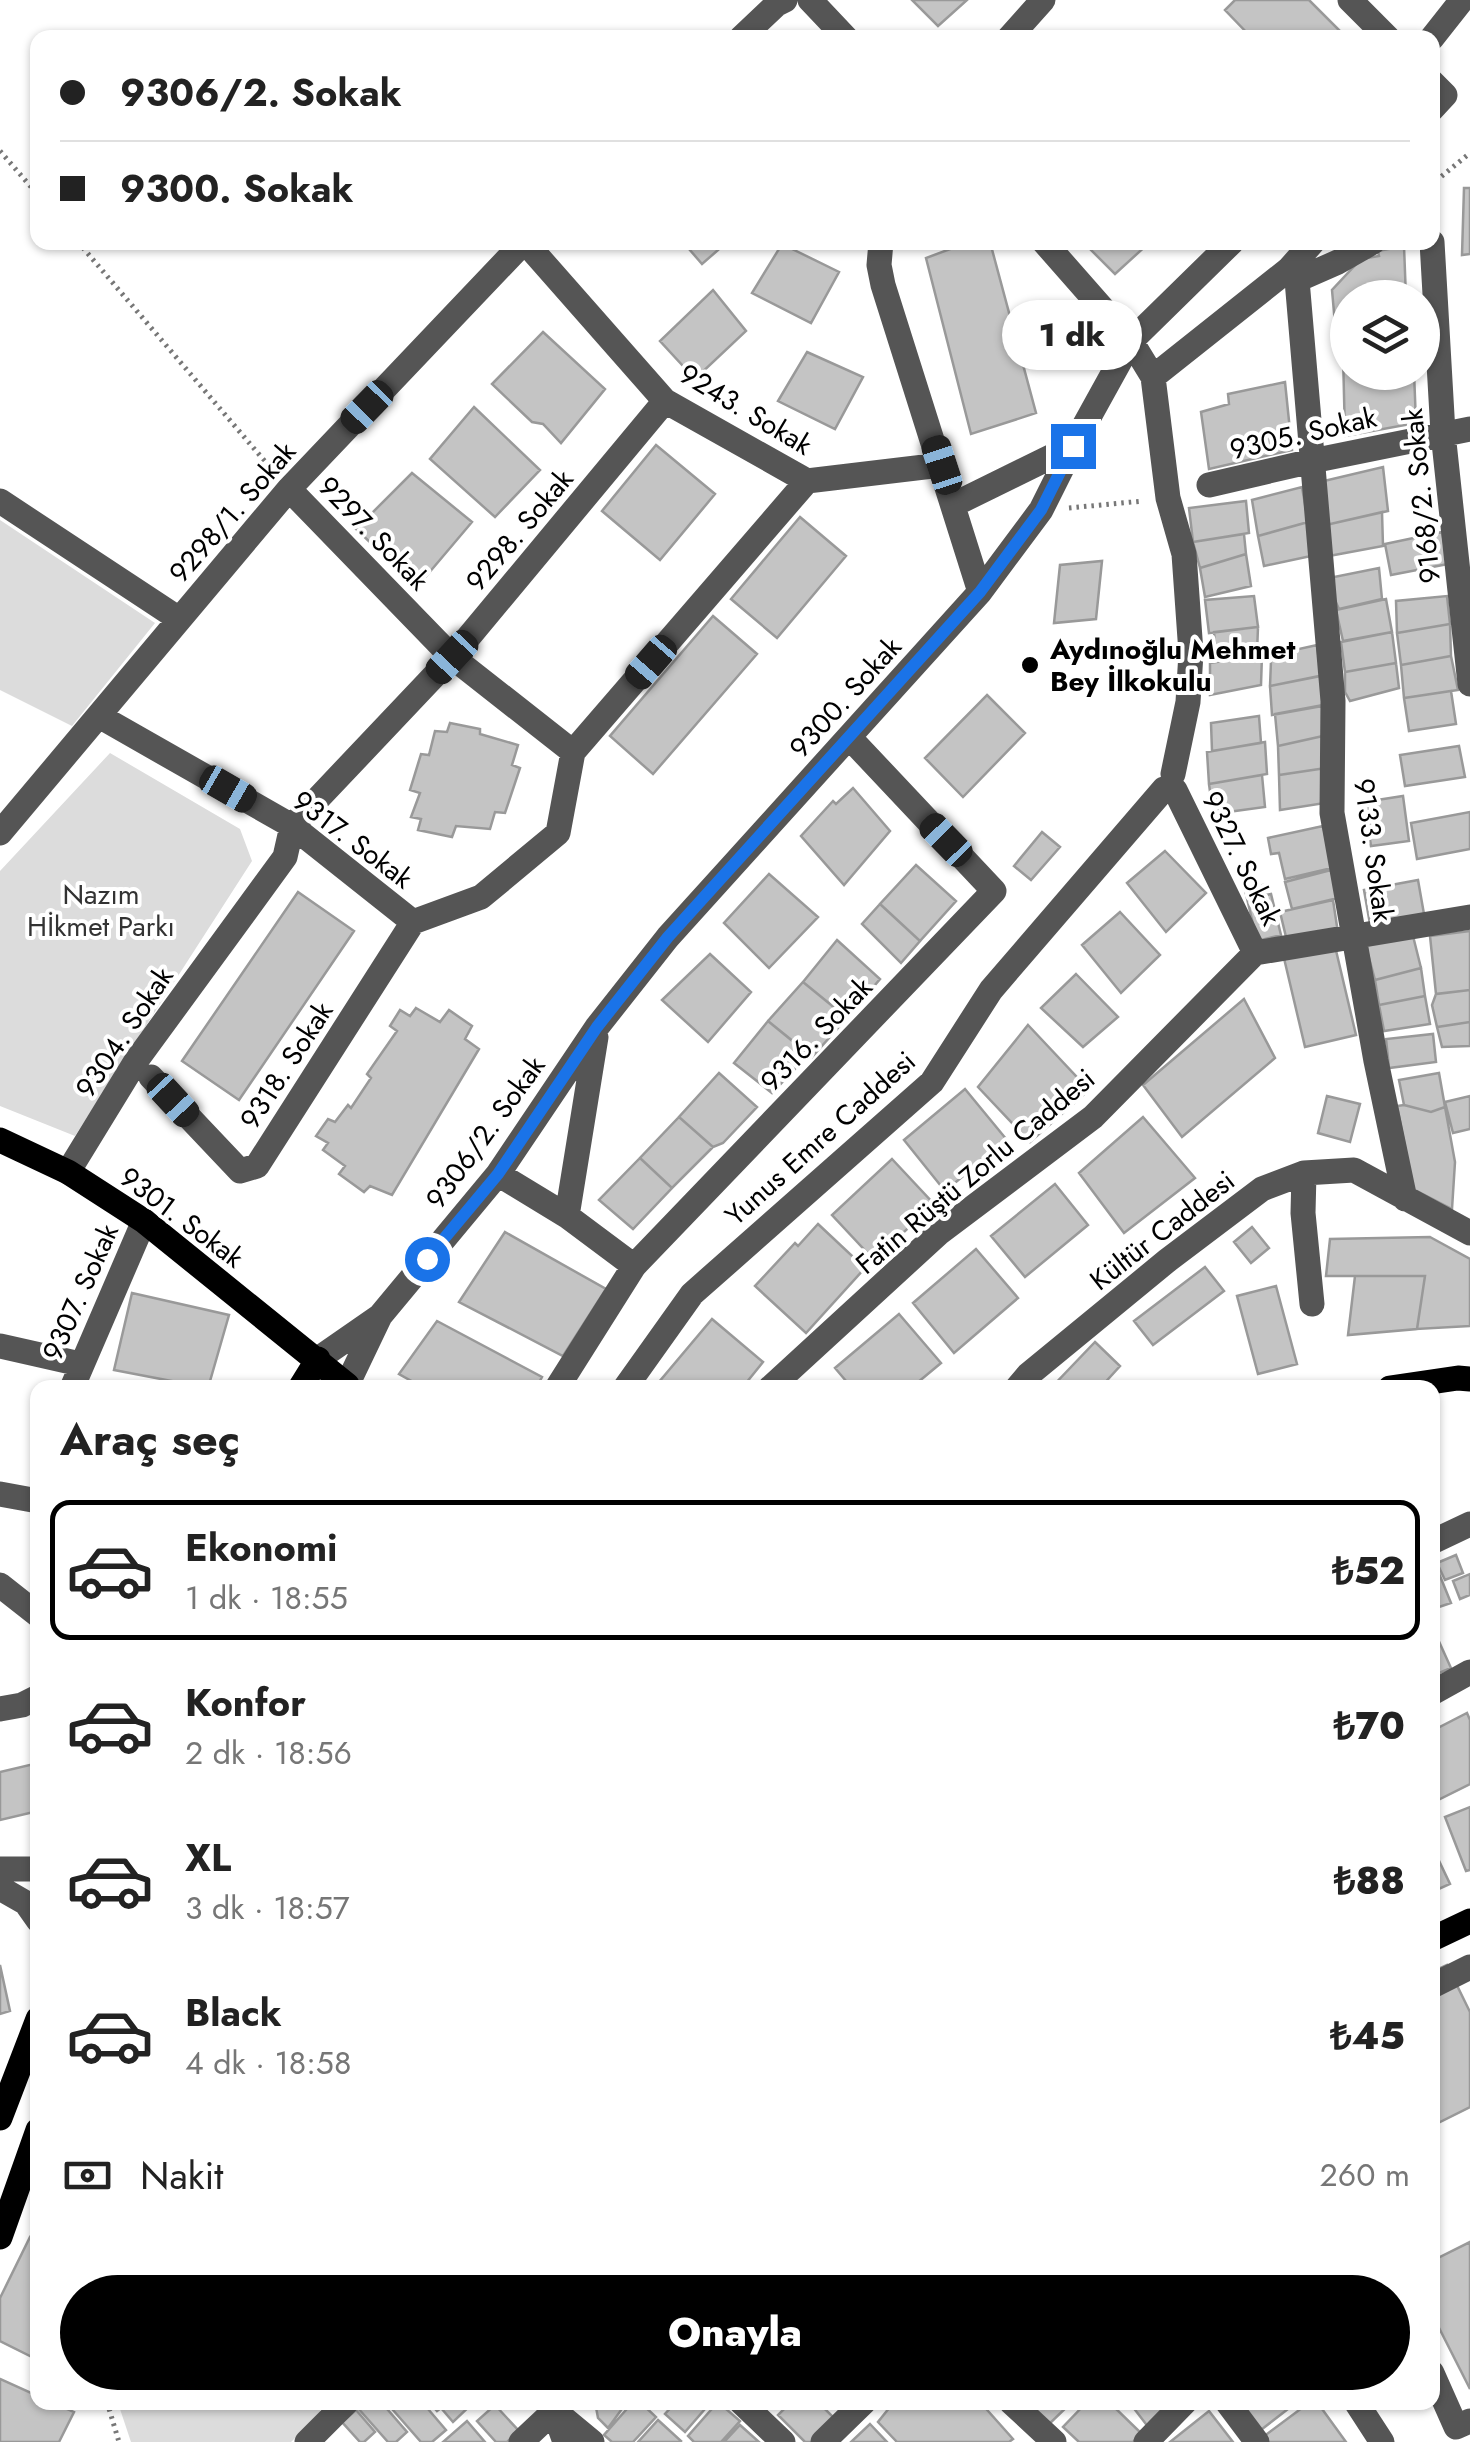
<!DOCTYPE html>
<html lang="tr">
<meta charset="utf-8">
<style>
:root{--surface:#fff;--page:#f6f6f6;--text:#222;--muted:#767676;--line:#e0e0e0;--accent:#000}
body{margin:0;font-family:Jost,sans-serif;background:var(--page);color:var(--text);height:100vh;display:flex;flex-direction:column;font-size:38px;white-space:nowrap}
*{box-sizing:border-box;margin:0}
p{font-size:32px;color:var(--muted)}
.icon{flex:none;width:55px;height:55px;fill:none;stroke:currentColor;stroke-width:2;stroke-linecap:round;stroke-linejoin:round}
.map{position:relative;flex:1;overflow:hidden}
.drawer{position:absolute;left:30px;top:1380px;width:1410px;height:1030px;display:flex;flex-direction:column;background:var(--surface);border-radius:20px;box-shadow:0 2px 8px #0004}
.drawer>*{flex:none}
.guide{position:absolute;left:30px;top:30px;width:1410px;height:220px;border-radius:20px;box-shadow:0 2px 8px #0004;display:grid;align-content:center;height:220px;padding:0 30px;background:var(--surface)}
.controls{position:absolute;left:1330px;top:280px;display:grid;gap:20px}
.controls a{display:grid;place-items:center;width:110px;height:110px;border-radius:50%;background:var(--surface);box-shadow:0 2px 8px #0004;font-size:50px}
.end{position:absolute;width:45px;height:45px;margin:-22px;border:12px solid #1a73e8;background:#fff;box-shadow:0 0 0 5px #fff}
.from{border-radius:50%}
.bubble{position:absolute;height:70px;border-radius:35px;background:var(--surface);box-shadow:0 2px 8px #0004;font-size:32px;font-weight:800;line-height:70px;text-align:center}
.car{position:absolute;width:30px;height:60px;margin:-30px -15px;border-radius:12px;box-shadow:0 0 8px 2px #0007;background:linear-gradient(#222 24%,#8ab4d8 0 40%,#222 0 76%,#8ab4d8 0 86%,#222 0)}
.guide b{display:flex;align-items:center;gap:35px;height:95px;font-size:38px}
.guide b+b{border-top:2px solid var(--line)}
.guide i{width:25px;height:25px;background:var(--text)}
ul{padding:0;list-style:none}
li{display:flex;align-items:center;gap:30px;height:140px;margin:0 20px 15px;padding:0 10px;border:5px solid transparent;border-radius:20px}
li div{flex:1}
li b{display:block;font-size:38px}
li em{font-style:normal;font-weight:800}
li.current{border-color:var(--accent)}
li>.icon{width:90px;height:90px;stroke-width:1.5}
h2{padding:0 30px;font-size:45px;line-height:120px}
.pay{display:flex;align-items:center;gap:25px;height:110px;padding:0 30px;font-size:38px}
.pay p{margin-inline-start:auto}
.cta{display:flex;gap:20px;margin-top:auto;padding:20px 30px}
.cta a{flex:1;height:115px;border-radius:60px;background:var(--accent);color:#fff;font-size:40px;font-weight:800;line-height:115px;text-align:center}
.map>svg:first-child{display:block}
.green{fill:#dcdcdc}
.building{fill:#c4c4c4;stroke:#999;stroke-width:2.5}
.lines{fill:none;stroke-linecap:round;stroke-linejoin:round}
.path{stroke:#777;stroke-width:5;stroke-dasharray:2.5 5;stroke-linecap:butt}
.minor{stroke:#555;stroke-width:25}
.major{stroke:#000;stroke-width:25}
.route{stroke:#1a73e8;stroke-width:12}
.poi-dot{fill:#000;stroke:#fff;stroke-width:4}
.labels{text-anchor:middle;stroke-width:8;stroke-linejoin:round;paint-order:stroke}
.street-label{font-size:28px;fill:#000;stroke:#fff}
.poi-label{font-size:28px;font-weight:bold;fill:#000;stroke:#fff;text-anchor:start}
.park-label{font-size:28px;fill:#333;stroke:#fff}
</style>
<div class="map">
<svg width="1470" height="2442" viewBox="0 0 1470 2442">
<rect width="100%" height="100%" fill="#fff"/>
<path class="green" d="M 0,520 L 155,623 L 72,726 L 0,690 Z
M 110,753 L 240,829 L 252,861 L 75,1136 L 0,1106 L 0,871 Z
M 118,2403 L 317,2403 L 321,2413 L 291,2442 L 131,2442 Z"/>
<path class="building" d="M 912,0 L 967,0 L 938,26 Z
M 1235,0 L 1309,0 L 1342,33 L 1337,38 L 1252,38 L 1225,10 Z
M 1464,188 L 1470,188 L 1470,254 L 1462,255 Z
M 683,242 L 712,242 L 718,250 L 702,264 Z
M 969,242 L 990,242 L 1036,413 L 971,434 L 926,258 Z
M 1083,242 L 1150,242 L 1115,274 Z
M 782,244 L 839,272 L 811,323 L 752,293 Z
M 1404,246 L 1406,298 L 1348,298 L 1348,333 L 1336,335 L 1332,290 L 1361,259 L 1379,256 L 1378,251 Z
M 713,290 L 746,331 L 695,379 L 660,341 Z
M 543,332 L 605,389 L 561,443 L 543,424 L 532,422 L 492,384 Z
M 807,352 L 863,377 L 835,429 L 778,401 Z
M 1348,353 L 1348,372 L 1414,372 L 1416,423 L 1345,436 L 1343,354 Z
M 1285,382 L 1292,450 L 1209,469 L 1201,412 L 1229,404 L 1228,394 Z
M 474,407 L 540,470 L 495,517 L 430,459 Z
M 656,445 L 715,494 L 660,560 L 602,511 Z
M 1383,467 L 1388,511 L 1326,525 L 1324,481 Z
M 412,473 L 472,522 L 417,587 L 356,529 Z
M 1302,487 L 1308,522 L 1258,536 L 1252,500 Z
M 1246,501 L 1249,533 L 1193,542 L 1189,508 Z
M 1382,512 L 1383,546 L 1329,556 L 1326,525 Z
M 800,517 L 846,556 L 777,638 L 731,599 Z
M 1308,522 L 1311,556 L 1264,566 L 1258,536 Z
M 1442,532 L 1448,564 L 1391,575 L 1385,544 Z
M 1244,534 L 1246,554 L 1200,568 L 1193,542 Z
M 1246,554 L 1251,586 L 1205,597 L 1200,568 Z
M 1102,561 L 1096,619 L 1054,623 L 1060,565 Z
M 1379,568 L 1382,599 L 1339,609 L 1333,596 L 1334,577 Z
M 1254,596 L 1258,627 L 1209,633 L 1205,600 Z
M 1447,596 L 1450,624 L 1397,633 L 1396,601 Z
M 1386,599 L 1392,632 L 1343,641 L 1336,610 Z
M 713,616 L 757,654 L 653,774 L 610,736 Z
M 1450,624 L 1451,656 L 1401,665 L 1397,633 Z
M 1258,627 L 1257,653 L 1216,657 L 1214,632 Z
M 1392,632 L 1396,663 L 1345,672 L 1341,642 Z
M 1317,645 L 1321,676 L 1270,686 L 1271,661 L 1276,654 Z
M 1262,655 L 1261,685 L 1210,695 L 1210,663 Z
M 1451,656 L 1458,690 L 1404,698 L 1401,665 Z
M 1396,663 L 1399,688 L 1350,701 L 1345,692 L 1345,672 Z
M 1324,675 L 1328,705 L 1272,715 L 1270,686 Z
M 1451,691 L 1456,724 L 1409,731 L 1404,698 Z
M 987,695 L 1025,733 L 963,797 L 925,758 Z
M 1323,705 L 1323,736 L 1278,746 L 1275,714 Z
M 1259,716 L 1261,743 L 1212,751 L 1211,723 Z
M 450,723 L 480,729 L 480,734 L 518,745 L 512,765 L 520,768 L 505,813 L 495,812 L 490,829 L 456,826 L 452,837 L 418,830 L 421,819 L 411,817 L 420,793 L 410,790 L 421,754 L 429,755 L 435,731 L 447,732 Z
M 1323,736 L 1326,768 L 1279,775 L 1278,746 Z
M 1265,742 L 1267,774 L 1209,784 L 1207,752 Z
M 1459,746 L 1465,777 L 1405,786 L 1400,755 Z
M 1326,768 L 1325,803 L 1280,810 L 1279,775 Z
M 1262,775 L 1265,807 L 1213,814 L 1209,784 Z
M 853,788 L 890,831 L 844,885 L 801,836 L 833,801 L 836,804 Z
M 1403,796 L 1409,841 L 1371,846 L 1364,802 Z
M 1470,812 L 1470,849 L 1417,859 L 1411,823 Z
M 1323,826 L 1332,868 L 1285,879 L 1279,853 L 1271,854 L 1268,838 Z
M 1042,832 L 1060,847 L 1031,880 L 1014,866 Z
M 1165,851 L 1206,893 L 1166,932 L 1127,883 Z
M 916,865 L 956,901 L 920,941 L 880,904 Z
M 1331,870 L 1338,898 L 1292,909 L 1285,882 Z
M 769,874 L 818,917 L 769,968 L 724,923 Z
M 1418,880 L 1424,914 L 1370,924 L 1364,890 Z
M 1263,885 L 1266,895 L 1271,894 L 1281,935 L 1257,941 L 1245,890 Z
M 298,892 L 354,931 L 239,1100 L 182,1061 Z
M 1333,900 L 1338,933 L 1287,941 L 1280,912 Z
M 880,904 L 920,941 L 901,963 L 862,924 Z
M 1120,912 L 1160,955 L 1121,993 L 1082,945 Z
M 1470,931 L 1470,990 L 1436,994 L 1430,936 Z
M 1412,932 L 1421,968 L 1375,980 L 1365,943 Z
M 837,940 L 880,979 L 847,1018 L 803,982 Z
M 1334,942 L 1356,1035 L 1305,1047 L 1283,954 Z
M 710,954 L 751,992 L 708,1042 L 662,1000 Z
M 1421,968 L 1425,996 L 1379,1005 L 1375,980 Z
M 1076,974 L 1118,1017 L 1083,1047 L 1041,1008 Z
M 803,982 L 847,1018 L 812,1057 L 768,1021 Z
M 1470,990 L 1470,1022 L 1437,1027 L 1432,1005 L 1436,994 Z
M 1425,996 L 1430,1024 L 1384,1031 L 1379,1005 Z
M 1244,999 L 1275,1058 L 1182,1137 L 1143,1085 Z
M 416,1008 L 440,1022 L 449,1010 L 472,1026 L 465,1039 L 479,1049 L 392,1195 L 370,1186 L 364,1192 L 339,1174 L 345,1166 L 323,1150 L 328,1143 L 316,1136 L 328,1119 L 335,1122 L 348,1105 L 351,1108 L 371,1078 L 367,1074 L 397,1031 L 390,1026 L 400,1010 L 410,1016 Z
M 768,1021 L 809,1054 L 772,1093 L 734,1063 Z
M 1470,1022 L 1470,1046 L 1442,1047 L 1437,1027 Z
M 1028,1025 L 1089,1090 L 1030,1142 L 978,1087 Z
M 1433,1034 L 1436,1062 L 1389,1068 L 1386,1039 Z
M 719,1073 L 757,1107 L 723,1143 L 713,1147 L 679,1117 Z
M 1439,1073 L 1445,1107 L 1431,1112 L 1404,1105 L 1399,1080 Z
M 965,1089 L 1007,1140 L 945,1191 L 904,1140 Z
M 1327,1096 L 1360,1104 L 1350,1142 L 1318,1133 Z
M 1470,1096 L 1470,1129 L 1453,1133 L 1445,1102 Z
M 1404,1105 L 1431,1112 L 1445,1107 L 1455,1162 L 1452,1209 L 1413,1189 L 1397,1106 Z
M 679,1117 L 713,1147 L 672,1188 L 640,1158 Z
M 1143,1117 L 1195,1178 L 1124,1233 L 1079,1173 Z
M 640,1158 L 672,1188 L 633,1229 L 599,1200 Z
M 892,1159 L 934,1204 L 874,1260 L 832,1215 Z
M 1055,1184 L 1088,1225 L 1025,1277 L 991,1236 Z
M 818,1224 L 865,1268 L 806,1333 L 755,1286 L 795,1243 L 798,1246 Z
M 1252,1227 L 1269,1248 L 1251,1263 L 1234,1242 Z
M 505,1232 L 606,1289 L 563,1356 L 459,1302 Z
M 1430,1237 L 1470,1259 L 1470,1326 L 1417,1329 L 1425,1276 L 1326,1276 L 1330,1239 Z
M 976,1249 L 1018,1298 L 954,1353 L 913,1303 Z
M 1205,1267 L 1224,1291 L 1153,1345 L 1134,1321 Z
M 1355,1276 L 1425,1276 L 1417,1329 L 1348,1335 Z
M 1276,1286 L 1297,1364 L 1258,1374 L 1237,1296 Z
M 132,1293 L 229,1315 L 208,1388 L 114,1370 Z
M 899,1314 L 941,1363 L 911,1388 L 852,1388 L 835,1368 Z
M 712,1319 L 763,1362 L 742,1388 L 665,1388 L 659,1382 Z
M 437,1321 L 542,1377 L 536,1388 L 424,1388 L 399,1374 Z
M 1095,1342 L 1120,1366 L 1100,1388 L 1051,1388 Z
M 1456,1555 L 1463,1573 L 1445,1580 L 1437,1563 Z
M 1438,1571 L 1451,1603 L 1433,1609 L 1432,1573 Z
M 1470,1574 L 1470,1595 L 1460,1599 L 1453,1581 Z
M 1432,1626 L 1451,1668 L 1432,1676 Z
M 1467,1713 L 1470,1720 L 1470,1784 L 1432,1803 L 1432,1731 Z
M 38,1763 L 38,1811 L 0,1820 L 0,1772 Z
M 1470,1807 L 1470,1870 L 1466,1871 L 1445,1817 Z
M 1432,1846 L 1450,1884 L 1432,1892 Z
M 0,1965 L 10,2011 L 0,2014 Z
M 1447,1965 L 1470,2012 L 1470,2107 L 1432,2126 L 1432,1972 Z
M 30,2237 L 38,2241 L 38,2360 L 0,2341 L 0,2298 Z
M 1470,2242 L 1470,2389 L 1432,2314 L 1432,2261 Z
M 0,2379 L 38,2396 L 38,2402 L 52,2402 L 74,2412 L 59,2442 L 0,2442 Z
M 362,2402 L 381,2402 L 407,2432 L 396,2442 L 388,2442 L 357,2407 Z
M 386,2402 L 422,2402 L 446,2430 L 432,2442 L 421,2442 Z
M 429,2402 L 474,2402 L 453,2422 L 441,2408 L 437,2411 Z
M 595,2402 L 627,2402 L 608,2428 L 598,2418 Z
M 633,2402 L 640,2402 L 656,2417 L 633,2442 L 612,2442 L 604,2435 Z
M 676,2402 L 711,2402 L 685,2432 L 665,2414 Z
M 718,2402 L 740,2421 L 721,2442 L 694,2442 L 688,2436 Z
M 791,2402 L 818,2402 L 837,2421 L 816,2442 L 805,2442 L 778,2415 Z
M 894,2402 L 980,2402 L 1013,2439 L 1009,2442 L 897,2442 L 878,2422 Z
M 1019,2402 L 1072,2402 L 1044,2429 Z
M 1087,2402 L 1109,2402 L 1141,2433 L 1133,2442 L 1079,2442 L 1063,2427 Z
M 1129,2402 L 1179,2402 L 1149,2428 Z
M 1234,2402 L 1297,2402 L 1257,2433 Z
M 1310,2402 L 1317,2402 L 1346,2442 L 1267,2442 L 1263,2437 Z
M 495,2405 L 519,2431 L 507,2442 L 496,2442 L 477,2421 Z
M 356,2410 L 375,2432 L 364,2442 L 360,2442 L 342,2422 Z
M 1209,2411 L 1233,2442 L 1170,2442 Z
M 658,2420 L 681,2441 L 680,2442 L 638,2442 Z
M 467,2421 L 485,2442 L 443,2442 Z
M 870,2424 L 887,2442 L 851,2442 Z
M 740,2425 L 759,2442 L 724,2442 Z"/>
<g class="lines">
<path class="path" d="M 0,151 L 38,195
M 1433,219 L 1437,180 L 1470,153
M 78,242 L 274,472
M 1069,508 L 1143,501
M 107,2402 L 119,2442"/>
<path class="minor" d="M 810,0 L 846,38
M 1350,0 L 1388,38
M 741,38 L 777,4 L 785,0
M 1009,38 L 1043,0
M 1432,38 L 1462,0
M 1432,82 L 1445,95 L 1432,109
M 525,242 L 665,401 L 807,481 L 941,465
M 881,242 L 879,265 L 883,285 L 980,592
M 1044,242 L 1131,341 L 1153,377 L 1168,498 L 1184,554 L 1191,653 L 1188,702 L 1173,774
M 1432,242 L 1443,433 L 1470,684
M 1289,269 L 1297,280 L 1333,701 L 1332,813 L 1376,1061 L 1405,1199
M 1297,280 L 1338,262 L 1373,242
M 1153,377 L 1289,269 L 1313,242
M 1209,485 L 1312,461 L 1470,429
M 289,489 L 452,657 L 573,752 L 807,481
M 0,501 L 179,619
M 953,505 L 1073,446
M 99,716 L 292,826 L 413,922
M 1175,790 L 1255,953
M 0,833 L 289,489 L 524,242
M 413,922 L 481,897 L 558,833 L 573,752
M 1255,953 L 1470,917
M 151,1077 L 240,1171 L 257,1166 L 413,922
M 68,1172 L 136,1061 L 285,857 L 292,826 L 452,657 L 665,401
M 1304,1173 L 1303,1213 L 1312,1304
M 498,1174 L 567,1216 L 634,1266
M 567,1216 L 596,1037
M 0,1346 L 80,1364
M 318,1359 L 380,1316
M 72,1388 L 144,1221
M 352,1388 L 347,1385 L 380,1316 L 498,1174 L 597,1027 L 668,937 L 980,592 L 1041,510 L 1073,446 L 1131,341 L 1232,242
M 557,1388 L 634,1266 L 994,891 L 849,737
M 625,1388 L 692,1294 L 932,1082 L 991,990 L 1164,789
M 770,1388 L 939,1233 L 1093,1117 L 1255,953
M 1017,1388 L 1028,1375 L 1168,1260 L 1262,1189 L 1304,1173 L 1354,1170 L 1470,1233
M 0,1494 L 38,1501
M 1432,1542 L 1470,1524
M 0,1585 L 38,1615
M 1432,1693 L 1470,1672
M 0,1709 L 22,1705 L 38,1697
M 0,1869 L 38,1869
M 0,1888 L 26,1903 L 38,1920
M 1432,1986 L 1470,1967
M 1432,2373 L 1456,2427 L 1470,2421
M 741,2402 L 783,2442
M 1011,2402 L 1054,2442
M 1227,2402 L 1257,2442
M 1356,2402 L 1382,2442
M 557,2413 L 592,2442
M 307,2442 L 347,2402
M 521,2442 L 554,2411 L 565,2442
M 823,2442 L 864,2402
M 1146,2442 L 1185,2402"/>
<path class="major" d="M 0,1140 L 68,1172 L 144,1221 L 347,1385 L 346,1388
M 300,1388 L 318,1359
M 1390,1388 L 1458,1378 L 1470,1379
M 1432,1939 L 1470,1921
M 0,2118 L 38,2019
M 0,2237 L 38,2130"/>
</g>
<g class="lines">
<path class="route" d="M 427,1259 L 498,1174 L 597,1027 L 668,937 L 980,592 L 1041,510 L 1073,446"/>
</g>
<circle class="poi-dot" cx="1030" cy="665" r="10"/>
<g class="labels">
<g class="street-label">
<text transform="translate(746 409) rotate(31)" y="10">9243. Sokak</text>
<text transform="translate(1303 433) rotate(-13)" y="10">9305. Sokak</text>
<text transform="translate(1421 496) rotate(-96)" y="10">9168/2. Sokak</text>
<text transform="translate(232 512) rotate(-49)" y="10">9298/1. Sokak</text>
<text transform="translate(519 530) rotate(-50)" y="10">9298. Sokak</text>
<text transform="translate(374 533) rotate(46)" y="10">9297. Sokak</text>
<text transform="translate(845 697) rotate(-48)" y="10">9300. Sokak</text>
<text transform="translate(353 839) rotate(37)" y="10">9317. Sokak</text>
<text transform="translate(1374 850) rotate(82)" y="10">9133. Sokak</text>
<text transform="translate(1242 858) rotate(64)" y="10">9327. Sokak</text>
<text transform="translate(124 1032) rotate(-56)" y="10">9304. Sokak</text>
<text transform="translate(816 1034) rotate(-46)" y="10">9316. Sokak</text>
<text transform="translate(286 1065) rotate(-57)" y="10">9318. Sokak</text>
<text transform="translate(485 1132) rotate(-54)" y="10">9306/2. Sokak</text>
<text transform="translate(820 1138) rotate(-42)" y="10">Yunus Emre Caddesi</text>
<text transform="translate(975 1171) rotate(-40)" y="10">Fatin Rüştü Zorlu Caddesi</text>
<text transform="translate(182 1217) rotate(37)" y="10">9301. Sokak</text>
<text transform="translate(1162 1230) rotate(-38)" y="10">Kültür Caddesi</text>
<text transform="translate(80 1292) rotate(-66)" y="10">9307. Sokak</text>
</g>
<g class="poi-label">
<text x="1050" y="659">Aydınoğlu Mehmet<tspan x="1050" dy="32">Bey İlkokulu</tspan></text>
</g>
<g class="park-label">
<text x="101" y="904">Nazım<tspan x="101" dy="32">Hİkmet Parkı</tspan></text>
</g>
</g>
</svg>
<div class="controls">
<a><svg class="icon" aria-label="layers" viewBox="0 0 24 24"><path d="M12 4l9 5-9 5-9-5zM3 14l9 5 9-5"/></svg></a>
</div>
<i class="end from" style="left:427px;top:1259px"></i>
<i class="end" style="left:1073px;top:446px"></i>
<div class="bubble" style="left:1002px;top:300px;width:140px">1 dk</div>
<i class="car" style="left:367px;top:407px;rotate:224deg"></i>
<i class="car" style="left:942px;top:465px;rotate:342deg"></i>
<i class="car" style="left:452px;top:657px;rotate:223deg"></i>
<i class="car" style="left:651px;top:662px;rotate:221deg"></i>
<i class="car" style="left:228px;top:789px;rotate:120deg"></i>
<i class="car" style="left:946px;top:840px;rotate:316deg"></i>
<i class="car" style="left:173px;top:1100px;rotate:137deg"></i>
<div class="guide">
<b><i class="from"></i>9306/2. Sokak</b>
<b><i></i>9300. Sokak</b>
</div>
<section class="drawer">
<h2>Araç seç</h2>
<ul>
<li class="current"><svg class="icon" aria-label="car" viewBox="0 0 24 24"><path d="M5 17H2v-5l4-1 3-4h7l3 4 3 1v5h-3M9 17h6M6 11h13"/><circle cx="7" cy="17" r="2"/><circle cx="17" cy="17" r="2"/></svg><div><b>Ekonomi</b><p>1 dk · 18:55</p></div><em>₺52</em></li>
<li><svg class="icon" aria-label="car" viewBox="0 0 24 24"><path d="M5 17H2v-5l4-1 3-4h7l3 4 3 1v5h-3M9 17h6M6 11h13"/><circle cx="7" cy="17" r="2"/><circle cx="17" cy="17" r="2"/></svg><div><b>Konfor</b><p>2 dk · 18:56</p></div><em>₺70</em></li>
<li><svg class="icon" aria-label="car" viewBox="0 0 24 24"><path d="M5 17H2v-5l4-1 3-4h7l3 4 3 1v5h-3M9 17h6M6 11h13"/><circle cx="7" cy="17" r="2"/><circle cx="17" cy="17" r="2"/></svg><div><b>XL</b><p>3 dk · 18:57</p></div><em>₺88</em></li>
<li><svg class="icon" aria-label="car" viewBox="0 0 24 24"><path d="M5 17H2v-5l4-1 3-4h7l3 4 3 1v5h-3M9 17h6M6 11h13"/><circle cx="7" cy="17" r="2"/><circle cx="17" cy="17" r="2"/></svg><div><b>Black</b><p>4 dk · 18:58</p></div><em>₺45</em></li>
</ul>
<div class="pay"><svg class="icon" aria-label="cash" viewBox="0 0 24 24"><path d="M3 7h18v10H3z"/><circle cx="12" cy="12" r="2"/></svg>Nakit<p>260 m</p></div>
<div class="cta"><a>Onayla</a></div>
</section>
</div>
